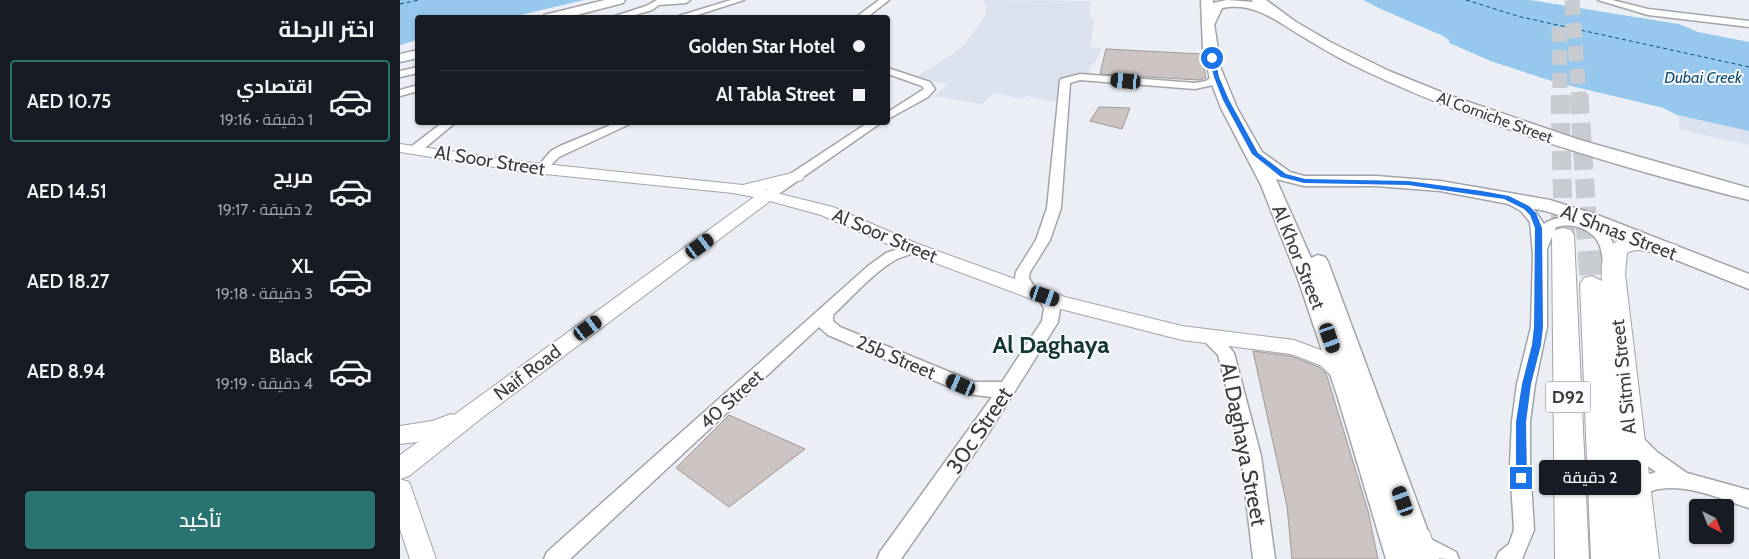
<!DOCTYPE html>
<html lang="ar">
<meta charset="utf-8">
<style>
:root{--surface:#171b24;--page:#20242c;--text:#f1f3f6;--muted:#9ea1a6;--line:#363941;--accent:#297370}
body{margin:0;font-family:Cabin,Cairo,sans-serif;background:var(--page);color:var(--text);direction:rtl;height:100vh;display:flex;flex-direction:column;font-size:19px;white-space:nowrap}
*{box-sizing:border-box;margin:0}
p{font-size:16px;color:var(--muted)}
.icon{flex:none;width:28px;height:28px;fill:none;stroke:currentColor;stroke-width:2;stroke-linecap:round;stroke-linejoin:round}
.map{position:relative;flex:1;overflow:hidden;direction:ltr}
.side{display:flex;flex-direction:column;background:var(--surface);width:400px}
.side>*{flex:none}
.hud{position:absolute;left:15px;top:15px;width:475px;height:110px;border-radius:5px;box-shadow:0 1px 4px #0004;direction:rtl;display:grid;align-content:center;height:110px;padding:0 25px;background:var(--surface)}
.needle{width:32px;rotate:138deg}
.fabs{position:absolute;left:1289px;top:499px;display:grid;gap:10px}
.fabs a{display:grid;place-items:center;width:45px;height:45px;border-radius:5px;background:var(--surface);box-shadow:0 1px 4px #0004;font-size:25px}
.end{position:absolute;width:22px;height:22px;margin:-11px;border:6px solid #1a73e8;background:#fff;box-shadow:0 0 0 2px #fff}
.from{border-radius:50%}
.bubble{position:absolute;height:35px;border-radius:5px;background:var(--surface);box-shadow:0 1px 4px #0004;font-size:16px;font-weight:600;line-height:35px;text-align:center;direction:rtl}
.car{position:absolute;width:15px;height:30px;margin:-15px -8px;border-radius:6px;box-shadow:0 0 4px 1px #0007;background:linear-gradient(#222 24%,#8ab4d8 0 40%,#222 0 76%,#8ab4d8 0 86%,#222 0)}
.hud b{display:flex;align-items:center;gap:18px;height:48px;font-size:19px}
.hud b+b{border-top:1px solid var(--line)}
.hud i{width:12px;height:12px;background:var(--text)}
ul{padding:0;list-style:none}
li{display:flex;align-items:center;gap:15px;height:82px;margin:0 10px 8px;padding:0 15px;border:2px solid transparent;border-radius:5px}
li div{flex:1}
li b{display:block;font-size:19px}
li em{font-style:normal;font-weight:600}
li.on{border-color:var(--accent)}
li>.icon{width:45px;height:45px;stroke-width:1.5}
h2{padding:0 25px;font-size:22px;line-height:60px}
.button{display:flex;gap:10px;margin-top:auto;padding:10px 25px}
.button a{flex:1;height:58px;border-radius:5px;background:var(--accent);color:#fff;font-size:20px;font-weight:600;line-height:58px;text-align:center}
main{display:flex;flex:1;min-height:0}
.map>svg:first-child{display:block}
.built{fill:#dbe1ef}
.water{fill:#95c8ec}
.pier{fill:#ebeef4}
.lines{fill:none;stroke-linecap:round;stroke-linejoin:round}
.ferry{stroke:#124f72;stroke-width:1;stroke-dasharray:4 3;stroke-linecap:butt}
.building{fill:#ccc4c2;stroke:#a09896}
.primary-tunnel-far2{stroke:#c8cbd0;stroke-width:15;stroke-dasharray:15 8;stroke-linecap:butt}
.primary-tunnel-far1{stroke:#c8cbd0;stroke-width:19;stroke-dasharray:19 9;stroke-linecap:butt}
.primary-tunnel{stroke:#c8cbd0;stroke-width:24;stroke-dasharray:24 12;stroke-linecap:butt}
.minor-casing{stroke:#a1a4aa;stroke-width:3}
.tertiary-casing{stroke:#a1a4aa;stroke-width:2}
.secondary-casing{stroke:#a1a4aa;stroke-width:3}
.primary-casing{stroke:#a1a4aa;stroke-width:2}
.minor{fill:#fff;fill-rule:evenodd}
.tertiary{fill:#fff;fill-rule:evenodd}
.secondary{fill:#fff;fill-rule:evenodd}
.primary{fill:#fff;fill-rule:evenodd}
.route{fill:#1a73e8}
.labels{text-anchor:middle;stroke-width:4;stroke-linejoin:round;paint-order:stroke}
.far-water-label{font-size:16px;font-style:italic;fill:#124f72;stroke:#fafbfe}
.far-street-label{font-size:16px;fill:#3c3d3f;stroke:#fafbfe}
.shield{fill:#fafbfe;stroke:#757678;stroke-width:1}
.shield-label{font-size:18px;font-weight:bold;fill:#3c3d3f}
.street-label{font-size:19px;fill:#3c3d3f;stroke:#fafbfe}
.near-street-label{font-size:22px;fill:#3c3d3f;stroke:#fafbfe}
.district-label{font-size:24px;font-weight:bold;fill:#143736;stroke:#fafbfe}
</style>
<main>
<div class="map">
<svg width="1349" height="559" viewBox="0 0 1349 559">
<rect width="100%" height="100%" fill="#ebeef4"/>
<path class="built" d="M 586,0 L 691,1 L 690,17 L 694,19 L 690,47 L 701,48 L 695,63 L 691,65 L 689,75 L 674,74 L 661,79 L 656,102 L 627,96 L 621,99 L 594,93 L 582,104 L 533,96 L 548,85 L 517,76 L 553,54 L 565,44 L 585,16 L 587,5 L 582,3 Z
M 1277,115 L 1349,131 L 1349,145 L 1281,130 Z"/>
<path class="water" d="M 0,0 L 184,0 L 112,17 L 18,18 L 17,40 L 0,45 Z
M 963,0 L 1131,0 L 1279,24 L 1298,32 L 1349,42 L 1349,131 L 1277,115 L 1263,108 L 1154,82 L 1090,61 L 1049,43 L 1043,36 L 996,17 Z"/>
<path class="pier" d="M 960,0 L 1043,36 L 1049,40 L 1049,43 L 1090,61 L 1154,82 L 1263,108 L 1277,116 L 1262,111 L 1153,84 L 1089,63 L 1051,46 L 1042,38 L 979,12 Z
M 1131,0 L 1152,0 L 1228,12 L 1279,24 Z"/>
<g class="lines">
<path class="ferry" d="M 1066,0 L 1121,17 L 1349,67
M 0,4 L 19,0"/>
</g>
<path class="building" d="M 706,49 L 801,54 L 806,78 L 799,80 L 700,74 Z
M 699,107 L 730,108 L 722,129 L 690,121 Z
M 853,351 L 891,356 L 919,367 L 926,373 L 968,511 L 978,559 L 892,559 L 887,506 Z
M 329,415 L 405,449 L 329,507 L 276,468 Z"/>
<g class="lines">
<path class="primary-tunnel-far2" d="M 1172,0 L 1179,96
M 1159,27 L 1160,96"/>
<path class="primary-tunnel-far1" d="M 1160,95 L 1163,217
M 1179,95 L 1187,217"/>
<path class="primary-tunnel" d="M 1163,215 L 1163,235
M 1187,215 L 1192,284"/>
<defs>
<path id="minor" d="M 257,0 L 290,0 L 286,3 L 259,5 L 252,10 L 225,18 L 209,18 L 246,6 Z
M 331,0 L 344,0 L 288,18 L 272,18 Z
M 479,0 L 489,0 L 466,18 L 455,18 Z
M 1198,0 L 1212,0 L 1248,9 L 1349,21 L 1349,27 L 1248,15 Z
M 18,67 L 18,73 L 0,77 L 0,71 Z
M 488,68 L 530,82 L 535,89 L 528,97 L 488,119 L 488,112 L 524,89 L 522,86 L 488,74 Z
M 680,74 L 795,83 L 806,81 L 816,74 L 821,77 L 813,85 L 795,89 L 680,80 L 670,83 L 661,208 L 650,240 L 630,272 L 629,278 L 636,290 L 633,294 L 623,294 L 615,278 L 616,272 L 636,240 L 647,208 L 660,81 L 661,79 Z
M 18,85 L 18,91 L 0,96 L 0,90 Z
M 43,122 L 56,122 L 20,152 L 12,152 L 10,149 L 12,146 Z
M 218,122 L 234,122 L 159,157 L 150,166 L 149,173 L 145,174 L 139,170 L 138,166 L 151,151 L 160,146 Z
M 469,122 L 482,122 L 373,198 L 363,198 L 361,195 L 363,192 Z
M 1108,194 L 1131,205 L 1144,224 C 1163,210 1200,220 1211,239 C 1216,249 1217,260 1219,270 L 1217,273 L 1207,273 C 1202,266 1203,255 1200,246 C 1194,229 1172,222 1156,227 L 1147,249 L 1147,327 L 1135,384 L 1130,421 L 1130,465 L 1134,530 L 1122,559 L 1096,559 L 1099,552 L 1109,544 L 1114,530 L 1110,465 L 1112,421 L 1117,384 L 1131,327 L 1133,254 L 1130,222 L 1121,211 L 1103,201 L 1101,198 L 1103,195 Z
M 512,244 L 517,245 L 519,248 C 514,255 502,256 495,260 C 472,274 453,296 433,315 L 433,321 L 440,327 L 574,382 L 602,382 L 642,321 L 644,308 L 637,296 L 640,292 L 645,291 L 650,292 L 660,308 L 658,322 L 588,434 L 501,559 L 477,559 L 480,552 L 592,397 L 566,394 L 428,335 L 419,327 L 170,559 L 144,559 L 147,552 L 468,266 L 486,253 Z
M 809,332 L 822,338 L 834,353 L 861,456 L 875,559 L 853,559 L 841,456 L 831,405 L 818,355 L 801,338 L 803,334 Z
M 1233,432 L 1240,435 L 1257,452 L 1287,473 L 1349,490 L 1349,508 C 1321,499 1288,484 1259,489 C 1249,490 1243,497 1234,500 L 1227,497 L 1224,491 C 1230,479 1243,476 1256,472 C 1244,464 1230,453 1224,440 L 1226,435 Z
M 1021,534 L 1056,552 L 1059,559 C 1041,559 1019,559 1010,544 L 1014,537 Z"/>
<path id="tertiary" d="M 0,144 L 125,162 L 343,185 L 396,172 L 402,174 L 404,177 L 402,180 L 364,190 L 433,207 L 518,244 L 665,297 L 782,326 L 894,340 L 934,355 L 949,365 L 952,371 L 949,377 L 941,379 L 933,377 L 920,365 L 891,354 L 782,340 L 653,307 L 506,252 L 421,215 L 370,201 L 83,417 L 9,476 L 0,479 L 9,482 L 12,490 L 36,559 L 10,559 L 0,529 L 0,455 L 18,442 L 0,444 L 0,426 L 32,421 L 51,414 L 54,415 L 354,197 L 333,193 L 125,172 L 0,152 Z"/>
<path id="secondary" d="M 205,0 L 225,0 L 223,3 L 165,18 L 142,18 L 144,15 Z
M 801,0 L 813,0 L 813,3 L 827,0 L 853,2 L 852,0 L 866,0 L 896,22 L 932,43 L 989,71 L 1051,96 L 1180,140 L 1349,188 L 1349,200 C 1218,167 1073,124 951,64 C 935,56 920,47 905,38 C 879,23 855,1 822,8 L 814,25 L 815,30 L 821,69 L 837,108 L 862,152 L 890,172 L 904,176 L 976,176 L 1040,181 L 1150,200 L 1200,216 L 1349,274 L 1349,289 L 1186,224 L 1146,211 L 1040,191 L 976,186 L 904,186 L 876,179 L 911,258 L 918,255 L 925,257 L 928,262 L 1032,542 L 1028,552 L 1015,555 L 1016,559 L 986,559 L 938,398 L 898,279 L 861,185 L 821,108 L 810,79 L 803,50 Z
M 18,50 L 18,58 L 0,62 L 0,54 Z"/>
<path id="primary" d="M 1163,228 L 1171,230 L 1174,235 L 1189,559 L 1155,559 L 1152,235 L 1155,230 Z
M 1232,237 C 1247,237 1262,241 1277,245 L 1280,250 L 1277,255 C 1261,259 1242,244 1227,253 L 1225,274 L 1259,559 L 1191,559 L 1180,284 L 1184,278 L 1192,276 L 1202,281 C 1200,255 1206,241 1232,237 Z
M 1017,527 L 1029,531 L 1039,559 L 1005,559 L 1000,542 L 1005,531 Z"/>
</defs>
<use href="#minor" class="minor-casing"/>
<use href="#tertiary" class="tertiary-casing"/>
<use href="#secondary" class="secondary-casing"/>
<use href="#primary" class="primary-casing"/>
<use href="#minor" class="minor"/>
<use href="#tertiary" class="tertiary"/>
<use href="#secondary" class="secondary"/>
<use href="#primary" class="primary"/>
</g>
<path class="route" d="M 812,56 L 815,58 L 819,77 L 829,100 L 858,153 L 886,174 L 905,179 L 1008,181 L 1082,191 L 1109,196 L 1129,206 L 1136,213 L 1142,228 L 1143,327 L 1141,345 L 1131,384 L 1126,422 L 1127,478 L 1125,481 L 1117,481 L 1116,478 L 1116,422 L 1122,384 L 1132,345 L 1134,327 L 1135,228 L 1130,215 L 1124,209 L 1104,199 L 1008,185 L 904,183 L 881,177 L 852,154 L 823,100 L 814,77 L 809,58 Z"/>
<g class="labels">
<g class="far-water-label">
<text x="1303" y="83">Dubai Creek</text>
</g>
<g class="far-street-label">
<text transform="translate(1095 117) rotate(20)" y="6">Al Corniche Street</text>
</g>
<rect class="shield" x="1145.5" y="381.5" width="45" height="31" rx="4"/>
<g class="shield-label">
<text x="1168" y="403">D92</text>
</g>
<g class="street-label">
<text transform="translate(90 160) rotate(9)" y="7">Al Soor Street</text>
<text transform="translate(1219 232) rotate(21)" y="7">Al Shnas Street</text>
<text transform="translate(485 235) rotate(23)" y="7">Al Soor Street</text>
<text transform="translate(899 257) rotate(68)" y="7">Al Khor Street</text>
<text transform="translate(496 357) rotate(23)" y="7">25b Street</text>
<text transform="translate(127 372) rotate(-37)" y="7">Naif Road</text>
<text transform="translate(1223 377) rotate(-96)" y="7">Al Sitmi Street</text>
<text transform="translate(331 399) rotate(-42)" y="7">40 Street</text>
</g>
<g class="near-street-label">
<text transform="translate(579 430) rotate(-56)" y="8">30c Street</text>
<text transform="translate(844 444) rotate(79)" y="8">Al Daghaya Street</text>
</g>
<g class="district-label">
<text x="651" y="353">Al Daghaya</text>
</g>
</g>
</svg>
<div class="fabs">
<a><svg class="needle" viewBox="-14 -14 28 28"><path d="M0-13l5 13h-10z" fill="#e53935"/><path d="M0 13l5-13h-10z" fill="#9ea1a6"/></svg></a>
</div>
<i class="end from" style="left:812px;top:58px"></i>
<i class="end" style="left:1121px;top:478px"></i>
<div class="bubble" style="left:1139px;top:460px;width:102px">2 دقيقة</div>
<i class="car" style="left:726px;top:81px;rotate:275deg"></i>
<i class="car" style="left:300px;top:246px;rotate:54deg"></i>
<i class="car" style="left:645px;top:296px;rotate:109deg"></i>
<i class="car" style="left:188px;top:328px;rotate:54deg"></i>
<i class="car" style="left:930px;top:338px;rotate:161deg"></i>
<i class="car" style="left:561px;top:385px;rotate:293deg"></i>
<i class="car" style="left:1003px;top:501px;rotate:340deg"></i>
<div class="hud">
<b><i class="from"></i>Golden Star Hotel</b>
<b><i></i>Al Tabla Street</b>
</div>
</div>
<section class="side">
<h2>اختر الرحلة</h2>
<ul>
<li class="on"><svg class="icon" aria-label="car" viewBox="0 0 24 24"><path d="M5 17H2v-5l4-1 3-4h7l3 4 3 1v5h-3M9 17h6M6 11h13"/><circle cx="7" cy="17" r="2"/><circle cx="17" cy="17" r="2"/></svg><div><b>اقتصادي</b><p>1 دقيقة · 19:16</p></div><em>AED 10.75</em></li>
<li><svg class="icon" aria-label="car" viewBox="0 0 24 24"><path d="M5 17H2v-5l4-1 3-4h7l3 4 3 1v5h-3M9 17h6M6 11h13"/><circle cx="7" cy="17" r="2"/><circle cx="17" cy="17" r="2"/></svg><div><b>مريح</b><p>2 دقيقة · 19:17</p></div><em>AED 14.51</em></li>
<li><svg class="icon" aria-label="car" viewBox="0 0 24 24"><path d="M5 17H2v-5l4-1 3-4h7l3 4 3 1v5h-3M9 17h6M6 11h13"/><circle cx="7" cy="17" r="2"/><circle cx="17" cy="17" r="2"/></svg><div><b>XL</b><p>3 دقيقة · 19:18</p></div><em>AED 18.27</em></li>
<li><svg class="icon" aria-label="car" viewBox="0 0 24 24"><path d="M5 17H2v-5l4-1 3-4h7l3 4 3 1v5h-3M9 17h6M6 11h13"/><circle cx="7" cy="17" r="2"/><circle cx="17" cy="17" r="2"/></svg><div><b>Black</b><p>4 دقيقة · 19:19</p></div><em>AED 8.94</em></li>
</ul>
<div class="button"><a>تأكيد</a></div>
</section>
</main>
